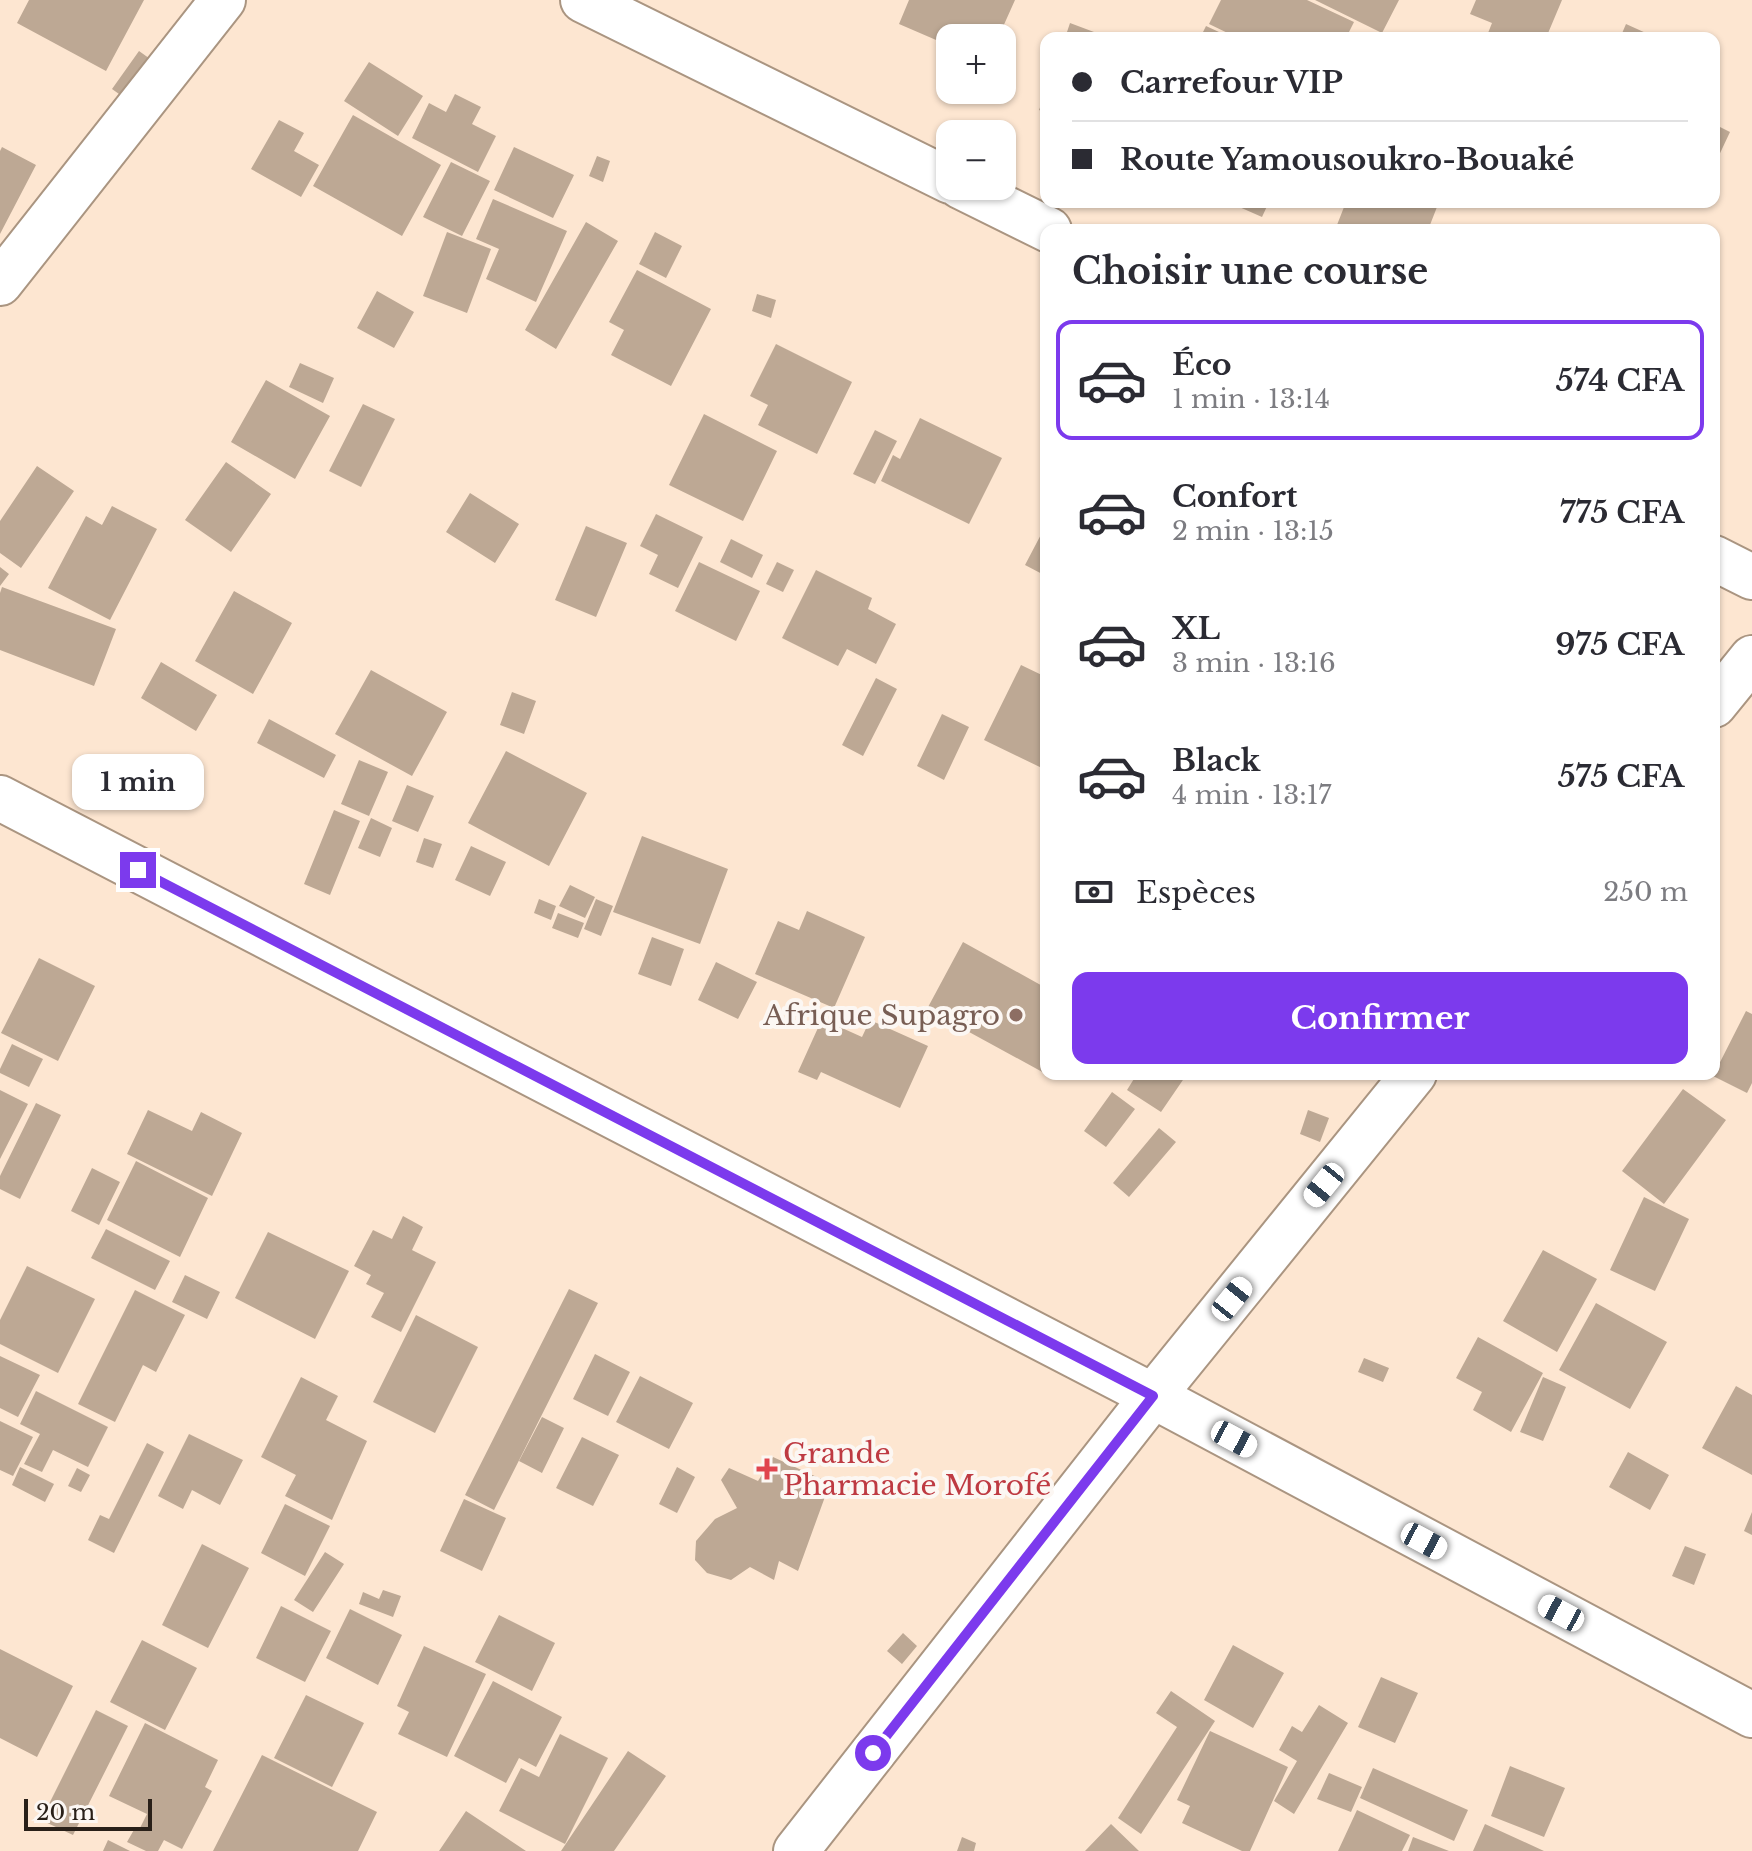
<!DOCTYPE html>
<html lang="fr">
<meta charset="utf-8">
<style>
:root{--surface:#fff;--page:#f7f7f7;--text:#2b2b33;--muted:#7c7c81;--line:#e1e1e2;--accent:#7c3aed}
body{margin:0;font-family:"Libre Baskerville",serif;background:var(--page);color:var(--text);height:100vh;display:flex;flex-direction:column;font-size:30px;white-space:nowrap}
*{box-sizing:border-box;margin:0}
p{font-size:26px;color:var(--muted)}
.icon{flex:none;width:44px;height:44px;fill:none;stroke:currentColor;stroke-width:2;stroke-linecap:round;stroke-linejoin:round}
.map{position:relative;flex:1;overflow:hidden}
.side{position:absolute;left:1040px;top:224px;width:680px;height:856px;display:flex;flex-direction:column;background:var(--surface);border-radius:16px;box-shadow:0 2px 6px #0004}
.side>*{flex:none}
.top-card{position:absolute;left:1040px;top:32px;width:680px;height:176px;border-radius:16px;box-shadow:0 2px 6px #0004;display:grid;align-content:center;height:176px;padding:0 32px;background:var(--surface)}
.buttons{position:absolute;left:936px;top:24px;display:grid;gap:16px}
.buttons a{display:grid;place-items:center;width:80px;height:80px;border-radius:16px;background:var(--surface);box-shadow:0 2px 6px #0004;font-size:40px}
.scale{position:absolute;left:24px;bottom:20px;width:128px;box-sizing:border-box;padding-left:8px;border:4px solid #292019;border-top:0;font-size:22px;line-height:28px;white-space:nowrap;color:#292019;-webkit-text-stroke:6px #fcf7f3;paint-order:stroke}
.end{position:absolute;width:36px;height:36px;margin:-18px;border:10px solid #7c3aed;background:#fff;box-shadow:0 0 0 4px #fff}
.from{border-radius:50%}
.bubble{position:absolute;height:56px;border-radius:16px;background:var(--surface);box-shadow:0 2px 6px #0004;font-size:26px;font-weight:800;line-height:56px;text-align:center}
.car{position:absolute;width:24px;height:48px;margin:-24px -12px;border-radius:10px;box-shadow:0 0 6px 2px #0007;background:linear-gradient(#fff 24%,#345 0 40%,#fff 0 76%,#345 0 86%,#fff 0)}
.top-card b{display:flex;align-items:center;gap:28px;height:76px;font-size:30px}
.top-card b+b{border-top:2px solid var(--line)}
.top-card i{width:20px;height:20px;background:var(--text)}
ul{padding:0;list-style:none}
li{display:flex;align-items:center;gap:24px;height:120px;margin:0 16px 12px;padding:0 16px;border:4px solid transparent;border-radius:16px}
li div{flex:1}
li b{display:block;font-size:30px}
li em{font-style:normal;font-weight:800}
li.active{border-color:var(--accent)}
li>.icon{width:72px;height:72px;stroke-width:1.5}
h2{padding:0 32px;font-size:36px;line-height:96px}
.pay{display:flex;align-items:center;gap:20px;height:88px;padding:0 32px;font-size:30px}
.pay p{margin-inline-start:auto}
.button{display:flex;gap:16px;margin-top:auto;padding:16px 32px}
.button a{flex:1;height:92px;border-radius:16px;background:var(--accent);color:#fff;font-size:32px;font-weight:800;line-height:92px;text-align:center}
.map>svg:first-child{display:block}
.building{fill:#bda894}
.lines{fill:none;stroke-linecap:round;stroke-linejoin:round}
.minor-casing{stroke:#aa9581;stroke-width:48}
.tertiary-casing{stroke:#aa9581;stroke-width:48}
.trunk-casing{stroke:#aa9581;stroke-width:48}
.minor{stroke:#fff;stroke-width:44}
.tertiary{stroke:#fff;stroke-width:44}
.trunk{stroke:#fff;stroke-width:44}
.route{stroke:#7c3aed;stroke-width:10}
.education-dot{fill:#8d6e63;stroke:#fcf7f3;stroke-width:3}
.health-dot{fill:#e0444e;stroke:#fcf7f3;stroke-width:3}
.labels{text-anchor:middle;stroke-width:8;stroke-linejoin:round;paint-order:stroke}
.education-label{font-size:28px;fill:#785e54;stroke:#fcf7f3;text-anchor:end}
.health-label{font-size:28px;fill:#be3a42;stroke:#fcf7f3;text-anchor:start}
</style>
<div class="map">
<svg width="1752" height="1851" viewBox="0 0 1752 1851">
<rect width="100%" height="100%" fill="#fde6d1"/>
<path class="building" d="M 29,0 L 144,0 L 106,71 L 17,23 Z
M 909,0 L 1015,0 L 998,38 L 950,38 L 950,46 L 899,24 Z
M 1221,0 L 1307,0 L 1354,22 L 1346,38 L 1238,38 L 1209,24 Z
M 1315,0 L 1399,0 L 1382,33 Z
M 1476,0 L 1562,0 L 1546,38 L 1486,38 L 1492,23 L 1470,14 Z
M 1070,23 L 1110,38 L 1065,38 Z
M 1626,24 L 1657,38 L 1620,38 Z
M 1206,26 L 1232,38 L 1200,38 Z
M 139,51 L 160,66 L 133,104 L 112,89 Z
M 369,62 L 423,96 L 398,136 L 344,101 Z
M 1046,92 L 1046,113 L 1039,110 Z
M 455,94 L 481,107 L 472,124 L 496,136 L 478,172 L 412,138 L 429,103 L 446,112 Z
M 353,115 L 441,165 L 402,236 L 313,186 Z
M 279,120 L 304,133 L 294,151 L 319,165 L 301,197 L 251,169 Z
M 1714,124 L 1730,132 L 1714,166 Z
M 2,147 L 36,165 L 0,234 L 0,151 Z
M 514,147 L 574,175 L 553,218 L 494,190 Z
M 597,156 L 610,161 L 603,182 L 589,176 Z
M 451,162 L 490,181 L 462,236 L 423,217 Z
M 493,199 L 567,231 L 536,302 L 486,279 L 499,249 L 476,239 Z
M 1228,202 L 1269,202 L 1262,217 Z
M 1346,202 L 1425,202 L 1437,207 L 1428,230 L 1335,230 Z
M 586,222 L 618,241 L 556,349 L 525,330 Z
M 447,232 L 491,249 L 467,313 L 423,296 Z
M 655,232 L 682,246 L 666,278 L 639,264 Z
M 637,270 L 711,309 L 671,386 L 611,355 L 624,330 L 609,322 Z
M 377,291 L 414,312 L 394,348 L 357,328 Z
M 757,294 L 776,300 L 771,318 L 752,311 Z
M 776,344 L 852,382 L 817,454 L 758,425 L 768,405 L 750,396 Z
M 300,363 L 334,378 L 323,403 L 289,387 Z
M 266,380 L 330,416 L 295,479 L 231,442 Z
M 363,404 L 395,419 L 361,487 L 329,471 Z
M 704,414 L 777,451 L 743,521 L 669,485 Z
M 920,418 L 1002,458 L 969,524 L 881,481 L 893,455 L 900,459 Z
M 875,430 L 897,441 L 875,484 L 853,474 Z
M 226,462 L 271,494 L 231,552 L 185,520 Z
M 37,466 L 74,491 L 21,568 L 0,553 L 0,521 Z
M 470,493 L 519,524 L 495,563 L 446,532 Z
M 112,506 L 157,529 L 110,620 L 48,588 L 86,516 L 102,525 Z
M 656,514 L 703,537 L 678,588 L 649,574 L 658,555 L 640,546 Z
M 1046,525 L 1046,576 L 1025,565 Z
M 586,526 L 627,543 L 596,617 L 555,600 Z
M 731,539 L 763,555 L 752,578 L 720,562 Z
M 699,562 L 760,591 L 736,641 L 675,611 Z
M 777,562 L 794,570 L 783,592 L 766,584 Z
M 0,567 L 9,574 L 0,586 Z
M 816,570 L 872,598 L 868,609 L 896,624 L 876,664 L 847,649 L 838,666 L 782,638 Z
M 2,587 L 116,629 L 94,686 L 0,650 L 0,593 Z
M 234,591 L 292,623 L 253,694 L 195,661 Z
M 161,662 L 217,695 L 196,731 L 141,698 Z
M 1021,665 L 1046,677 L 1046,770 L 984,740 Z
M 371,670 L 447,712 L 412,776 L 335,734 Z
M 876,678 L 897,689 L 863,756 L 842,745 Z
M 512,692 L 536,701 L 524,734 L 500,725 Z
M 942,714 L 969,727 L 944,780 L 917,766 Z
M 269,719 L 336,755 L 324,778 L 257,743 Z
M 506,751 L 587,793 L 549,866 L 468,823 Z
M 359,760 L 388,772 L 369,816 L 341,804 Z
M 407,785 L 434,796 L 418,832 L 392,821 Z
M 334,810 L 360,821 L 330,895 L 304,884 Z
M 371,818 L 392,828 L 380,857 L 358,848 Z
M 642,836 L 728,869 L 700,944 L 613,912 Z
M 424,838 L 442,844 L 433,868 L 416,862 Z
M 471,846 L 506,862 L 490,896 L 455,880 Z
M 570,885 L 595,897 L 585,918 L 559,906 Z
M 539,899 L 556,906 L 551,920 L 534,913 Z
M 596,899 L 613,906 L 601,936 L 584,929 Z
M 807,911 L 865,937 L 834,1008 L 755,974 L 778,921 L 799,930 Z
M 558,913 L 584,923 L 578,938 L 552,928 Z
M 652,937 L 684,949 L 671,986 L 638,974 Z
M 963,942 L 1046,988 L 1046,1074 L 927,1009 Z
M 39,958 L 95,986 L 58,1061 L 1,1033 Z
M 716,962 L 757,982 L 738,1019 L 698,1000 Z
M 1746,1011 L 1752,1014 L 1752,1083 L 1747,1093 L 1713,1076 Z
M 822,1019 L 862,1037 L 870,1020 L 928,1046 L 900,1108 L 821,1072 L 817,1080 L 798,1072 Z
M 12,1044 L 43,1059 L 29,1087 L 0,1073 L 0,1069 Z
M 1137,1074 L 1187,1074 L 1161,1112 L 1127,1090 Z
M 1683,1089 L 1726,1120 L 1664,1204 L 1622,1171 Z
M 0,1090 L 28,1104 L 0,1159 Z
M 1112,1092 L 1135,1109 L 1106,1147 L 1084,1131 Z
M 36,1103 L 61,1115 L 20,1199 L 0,1189 L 0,1176 Z
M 148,1110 L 192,1131 L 201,1112 L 242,1133 L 212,1196 L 127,1154 Z
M 1308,1110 L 1329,1118 L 1320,1142 L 1300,1134 Z
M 1159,1128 L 1176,1142 L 1129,1197 L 1113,1183 Z
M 136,1161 L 208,1198 L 180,1257 L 107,1220 Z
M 92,1168 L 120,1182 L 99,1225 L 71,1211 Z
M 1644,1197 L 1689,1219 L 1655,1291 L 1610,1270 Z
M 403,1216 L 423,1227 L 412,1250 L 436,1262 L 401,1332 L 371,1317 L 384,1293 L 366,1284 L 371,1275 L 354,1266 L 373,1230 L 392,1239 Z
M 106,1229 L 170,1261 L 155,1290 L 91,1258 Z
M 268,1232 L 349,1271 L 315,1339 L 235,1298 Z
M 1543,1250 L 1597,1279 L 1557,1352 L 1503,1321 Z
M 27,1266 L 95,1299 L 58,1373 L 0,1344 L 0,1320 Z
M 185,1275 L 220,1292 L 207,1319 L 172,1302 Z
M 569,1289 L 598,1303 L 494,1510 L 465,1495 Z
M 135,1290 L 185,1315 L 156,1372 L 143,1365 L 115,1422 L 78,1404 Z
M 1596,1303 L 1667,1342 L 1630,1409 L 1559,1370 Z
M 416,1315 L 478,1347 L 435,1433 L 373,1402 Z
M 1478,1337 L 1543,1373 L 1511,1432 L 1473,1410 L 1482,1392 L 1456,1378 Z
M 595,1354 L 630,1372 L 608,1416 L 573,1399 Z
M 0,1356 L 40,1375 L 18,1417 L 0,1408 Z
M 1364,1358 L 1389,1368 L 1383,1382 L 1358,1372 Z
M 640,1376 L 693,1403 L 669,1449 L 616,1422 Z
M 301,1377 L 338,1396 L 326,1420 L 367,1441 L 332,1520 L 285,1496 L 296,1475 L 261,1457 Z
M 1543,1377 L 1566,1387 L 1543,1441 L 1520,1432 Z
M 1736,1386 L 1752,1395 L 1752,1475 L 1702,1448 Z
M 36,1391 L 108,1427 L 88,1467 L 53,1450 L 42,1472 L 24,1464 L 40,1434 L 20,1424 Z
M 542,1417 L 564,1428 L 542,1473 L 519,1461 Z
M 0,1421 L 33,1437 L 13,1476 L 0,1470 Z
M 189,1434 L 243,1460 L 220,1505 L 192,1490 L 183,1509 L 158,1496 Z
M 582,1437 L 619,1455 L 593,1506 L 556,1488 Z
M 147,1443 L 164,1452 L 114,1553 L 88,1540 L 100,1515 L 109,1519 Z
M 1628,1452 L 1669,1475 L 1650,1510 L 1609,1487 Z
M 773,1457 L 830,1483 L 798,1571 L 779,1561 L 774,1580 L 750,1567 L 731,1580 L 707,1573 L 695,1560 L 696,1541 L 715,1519 L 737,1508 L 721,1480 L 729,1468 L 758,1481 Z
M 20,1467 L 54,1484 L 45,1502 L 12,1485 Z
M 677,1467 L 695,1477 L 677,1513 L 659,1504 Z
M 77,1468 L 90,1475 L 81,1492 L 68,1486 Z
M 464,1499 L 506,1518 L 482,1571 L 440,1551 Z
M 285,1504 L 330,1526 L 305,1576 L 261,1553 Z
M 1752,1512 L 1752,1535 L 1744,1531 Z
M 202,1544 L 249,1568 L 208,1648 L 162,1625 Z
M 1685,1546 L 1706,1554 L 1694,1585 L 1672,1576 Z
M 325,1552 L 344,1564 L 313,1612 L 294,1600 Z
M 383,1590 L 401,1596 L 393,1617 L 359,1604 L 363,1592 L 379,1599 Z
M 281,1606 L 331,1631 L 305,1682 L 256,1658 Z
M 350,1609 L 402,1635 L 378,1685 L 326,1658 Z
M 499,1615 L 555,1643 L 532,1691 L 475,1662 Z
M 903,1633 L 917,1646 L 902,1664 L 887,1651 Z
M 142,1640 L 197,1668 L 165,1730 L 110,1702 Z
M 1233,1645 L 1284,1673 L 1253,1728 L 1204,1700 Z
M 424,1646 L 486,1674 L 447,1757 L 398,1734 L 409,1712 L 397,1706 Z
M 0,1649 L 73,1686 L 37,1757 L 0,1738 Z
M 1381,1677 L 1418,1693 L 1395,1743 L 1358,1727 Z
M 493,1681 L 562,1717 L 536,1767 L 519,1758 L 506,1783 L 454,1756 Z
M 1171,1691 L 1215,1721 L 1141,1834 L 1118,1818 L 1177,1727 L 1156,1713 Z
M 306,1695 L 364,1723 L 332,1787 L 274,1758 Z
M 1319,1705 L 1348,1723 L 1294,1814 L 1274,1801 L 1297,1761 L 1279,1750 L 1292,1726 L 1302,1732 Z
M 96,1710 L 128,1726 L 73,1835 L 41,1820 Z
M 145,1723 L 218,1760 L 205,1787 L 212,1791 L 182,1849 L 164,1840 L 158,1851 L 146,1851 L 127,1842 L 135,1828 L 139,1830 L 147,1814 L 109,1796 Z
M 1210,1731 L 1288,1767 L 1250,1851 L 1242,1851 L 1182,1823 L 1190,1806 L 1177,1800 Z
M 560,1734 L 608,1758 L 565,1844 L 499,1811 L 521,1768 L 539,1777 Z
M 628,1751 L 666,1776 L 614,1851 L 561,1851 Z
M 262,1755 L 377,1812 L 358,1851 L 213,1851 Z
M 1510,1766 L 1565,1788 L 1544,1837 L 1491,1816 Z
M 1373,1768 L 1468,1810 L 1454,1841 L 1360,1798 Z
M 1329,1773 L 1362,1787 L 1351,1812 L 1317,1799 Z
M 1357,1810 L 1410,1835 L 1402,1851 L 1338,1851 Z
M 466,1811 L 526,1851 L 439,1851 Z
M 1111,1824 L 1139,1851 L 1085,1851 Z
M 1485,1824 L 1544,1851 L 1473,1851 Z
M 962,1837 L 976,1843 L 974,1851 L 957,1851 Z
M 1413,1837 L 1449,1851 L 1408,1851 Z
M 108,1840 L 130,1851 L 103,1851 Z"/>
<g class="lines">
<defs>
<path id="minor" d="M 583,0 L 950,181
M 960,186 L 1049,230
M 0,283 L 223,0
M 1714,558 L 1752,577
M 1714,705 L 1752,658
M 1153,1396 L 1414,1074"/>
<path id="tertiary" d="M 796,1851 L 1153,1396"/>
<path id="trunk" d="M 0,798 L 1153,1396 L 1752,1715"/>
</defs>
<use href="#minor" class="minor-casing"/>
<use href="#tertiary" class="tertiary-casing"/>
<use href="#trunk" class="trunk-casing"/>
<use href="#minor" class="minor"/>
<use href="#tertiary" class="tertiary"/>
<use href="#trunk" class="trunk"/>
</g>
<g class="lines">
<path class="route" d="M 138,870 L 1153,1396 L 873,1753"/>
</g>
<circle class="education-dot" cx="1016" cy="1015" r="8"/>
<path class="health-dot" d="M763 1457h8v8h8v8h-8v8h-8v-8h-8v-8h8z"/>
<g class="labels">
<g class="education-label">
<text x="1000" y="1025">Afrique Supagro</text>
</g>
<g class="health-label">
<text x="783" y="1463">Grande<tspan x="783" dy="32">Pharmacie Morofé</tspan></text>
</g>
</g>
</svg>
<div class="buttons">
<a>+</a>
<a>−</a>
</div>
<div class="scale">20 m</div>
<i class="end from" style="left:873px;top:1753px"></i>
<i class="end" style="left:138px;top:870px"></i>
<div class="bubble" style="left:72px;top:754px;width:132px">1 min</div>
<i class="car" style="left:1324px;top:1185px;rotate:219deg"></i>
<i class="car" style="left:1232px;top:1299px;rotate:39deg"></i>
<i class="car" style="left:1234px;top:1439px;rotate:118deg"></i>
<i class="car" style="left:1424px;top:1541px;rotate:118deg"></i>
<i class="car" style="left:1561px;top:1613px;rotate:298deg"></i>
<div class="top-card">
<b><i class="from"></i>Carrefour VIP</b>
<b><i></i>Route Yamousoukro-Bouaké</b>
</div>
<section class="side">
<h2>Choisir une course</h2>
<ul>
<li class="active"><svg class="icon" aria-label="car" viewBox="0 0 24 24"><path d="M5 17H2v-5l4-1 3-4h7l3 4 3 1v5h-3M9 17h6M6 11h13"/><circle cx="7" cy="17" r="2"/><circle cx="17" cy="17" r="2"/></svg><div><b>Éco</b><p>1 min · 13:14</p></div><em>574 CFA</em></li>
<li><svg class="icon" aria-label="car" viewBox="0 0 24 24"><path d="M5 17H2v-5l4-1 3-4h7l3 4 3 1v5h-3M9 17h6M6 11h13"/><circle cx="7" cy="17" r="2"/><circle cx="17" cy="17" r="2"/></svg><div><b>Confort</b><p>2 min · 13:15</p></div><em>775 CFA</em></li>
<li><svg class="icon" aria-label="car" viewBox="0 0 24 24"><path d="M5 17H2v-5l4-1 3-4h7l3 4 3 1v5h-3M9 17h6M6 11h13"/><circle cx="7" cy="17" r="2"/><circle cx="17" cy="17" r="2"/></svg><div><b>XL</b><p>3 min · 13:16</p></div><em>975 CFA</em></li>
<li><svg class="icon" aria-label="car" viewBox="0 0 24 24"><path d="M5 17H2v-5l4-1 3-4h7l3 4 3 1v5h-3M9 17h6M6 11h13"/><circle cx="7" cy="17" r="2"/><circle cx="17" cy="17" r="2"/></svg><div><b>Black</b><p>4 min · 13:17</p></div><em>575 CFA</em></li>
</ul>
<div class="pay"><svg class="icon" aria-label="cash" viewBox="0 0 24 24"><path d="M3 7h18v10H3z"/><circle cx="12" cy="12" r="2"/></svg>Espèces<p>250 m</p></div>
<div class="button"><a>Confirmer</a></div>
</section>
</div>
